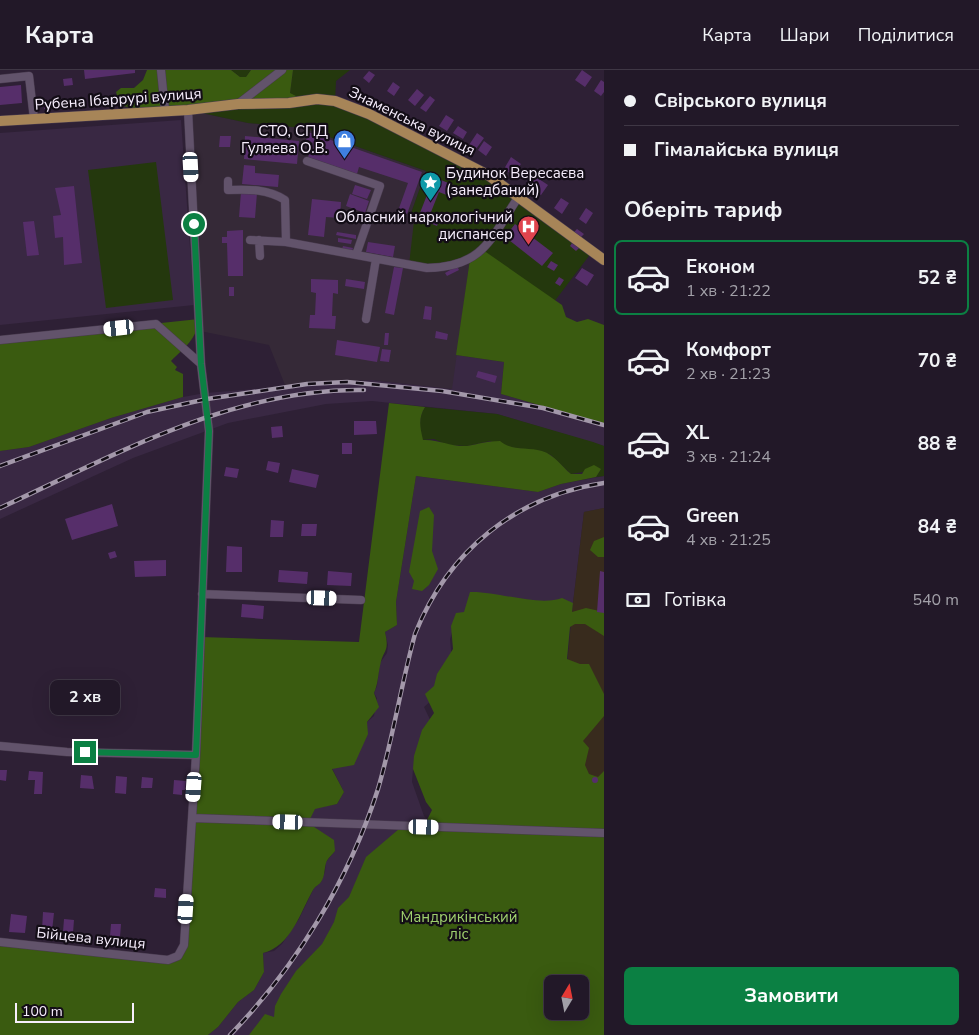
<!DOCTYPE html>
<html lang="uk">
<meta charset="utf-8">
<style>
:root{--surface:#221828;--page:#2a2130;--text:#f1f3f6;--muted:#a2a0a8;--line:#3f3745;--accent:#0b8043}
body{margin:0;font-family:"Nunito Sans",sans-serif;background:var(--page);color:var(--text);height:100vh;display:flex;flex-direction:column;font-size:19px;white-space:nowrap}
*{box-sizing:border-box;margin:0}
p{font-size:16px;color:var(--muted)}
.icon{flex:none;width:28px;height:28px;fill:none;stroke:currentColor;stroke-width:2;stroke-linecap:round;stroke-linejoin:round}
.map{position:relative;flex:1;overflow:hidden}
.panel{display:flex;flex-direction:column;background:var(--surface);width:375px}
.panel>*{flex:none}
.hud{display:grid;align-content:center;height:110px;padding:0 20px;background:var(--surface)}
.needle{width:32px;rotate:10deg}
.buttons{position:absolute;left:544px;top:905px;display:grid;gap:10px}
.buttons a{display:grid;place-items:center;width:45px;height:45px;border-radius:8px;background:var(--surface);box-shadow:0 5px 20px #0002,0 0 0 1px var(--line);font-size:25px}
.scale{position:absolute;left:15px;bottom:12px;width:119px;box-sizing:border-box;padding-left:5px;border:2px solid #f7eefd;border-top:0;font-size:14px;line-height:18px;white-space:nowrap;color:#f7eefd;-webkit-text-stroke:4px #130d16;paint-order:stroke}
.end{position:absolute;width:22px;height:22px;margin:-11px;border:6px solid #0b8043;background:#fff;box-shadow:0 0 0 2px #fff}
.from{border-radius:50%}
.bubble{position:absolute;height:35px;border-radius:8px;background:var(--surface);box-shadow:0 5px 20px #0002,0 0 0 1px var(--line);font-size:16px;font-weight:700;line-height:35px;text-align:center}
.car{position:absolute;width:15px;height:30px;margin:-15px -8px;border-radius:6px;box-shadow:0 0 4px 1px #0007;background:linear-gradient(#fff 24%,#345 0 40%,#fff 0 76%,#345 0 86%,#fff 0)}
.hud b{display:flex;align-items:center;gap:18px;height:48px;font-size:19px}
.hud b+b{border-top:1px solid var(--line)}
.hud i{width:12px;height:12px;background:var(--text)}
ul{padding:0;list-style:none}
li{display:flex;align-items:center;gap:15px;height:75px;margin:0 10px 8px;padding:0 10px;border:2px solid transparent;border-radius:8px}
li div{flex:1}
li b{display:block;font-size:19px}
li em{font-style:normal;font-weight:700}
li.selected{border-color:var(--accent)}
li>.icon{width:45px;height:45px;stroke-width:1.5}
h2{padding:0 20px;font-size:22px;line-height:60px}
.pay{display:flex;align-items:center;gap:12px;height:55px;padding:0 20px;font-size:19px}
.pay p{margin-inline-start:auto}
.button{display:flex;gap:10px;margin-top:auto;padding:10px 20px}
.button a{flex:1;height:58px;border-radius:8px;background:var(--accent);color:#fff;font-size:20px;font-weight:700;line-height:58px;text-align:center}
header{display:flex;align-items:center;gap:30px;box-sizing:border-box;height:70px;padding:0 25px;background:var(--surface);border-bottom:1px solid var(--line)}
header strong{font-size:24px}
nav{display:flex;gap:28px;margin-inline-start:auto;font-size:18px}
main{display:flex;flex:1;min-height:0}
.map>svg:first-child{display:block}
.built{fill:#392843}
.industrial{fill:#352937}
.medical{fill:#382b1d}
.green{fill:#24380d}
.forest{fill:#3a5b10;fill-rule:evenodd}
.building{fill:#562e6a}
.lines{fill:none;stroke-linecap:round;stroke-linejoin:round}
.minor-casing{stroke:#483b4e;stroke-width:9}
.major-casing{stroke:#483b4e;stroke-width:11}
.minor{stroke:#62536b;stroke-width:8}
.major{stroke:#a78558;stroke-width:10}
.rail-casing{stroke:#a398aa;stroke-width:4.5}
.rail{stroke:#130d16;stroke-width:2.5;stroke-dasharray:8;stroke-linecap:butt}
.route{stroke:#0b8043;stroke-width:6}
.labels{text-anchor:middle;stroke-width:4.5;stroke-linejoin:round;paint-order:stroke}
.street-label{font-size:15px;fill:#f7eefd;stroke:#130d16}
.poi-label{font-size:15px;fill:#f7eefd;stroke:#130d16;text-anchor:end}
.park-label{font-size:15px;fill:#9fd06e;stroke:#130d16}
</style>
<header>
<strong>Карта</strong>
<nav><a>Карта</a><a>Шари</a><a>Поділитися</a></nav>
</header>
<main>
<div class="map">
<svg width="604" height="965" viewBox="0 0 604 965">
<rect width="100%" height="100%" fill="#2e2035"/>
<path class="built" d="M 181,50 L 194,235 L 0,255 L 0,63 Z
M 456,285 L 504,292 L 501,324 L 604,354 L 604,376 L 497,344 L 372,331 L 326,334 L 228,353 L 133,388 L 0,449 L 0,381 L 29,377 L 111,348 L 183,327 L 205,323 L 372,310 L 451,319 Z
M 416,406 L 538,422 L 561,414 L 604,406 L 604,438 L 584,442 L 573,533 L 560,541 L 454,556 L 450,569 L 452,592 L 433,629 L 424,637 L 433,656 L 413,699 L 412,712 L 424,746 L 431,753 L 352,828 L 274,950 L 258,965 L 208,965 L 218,957 L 238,932 L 254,920 L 264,902 L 263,883 L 274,881 L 282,874 L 299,849 L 314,818 L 321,812 L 325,802 L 326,792 L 335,781 L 318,761 L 308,753 L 315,738 L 337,734 L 344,722 L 332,698 L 367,652 L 374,646 L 377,628 L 374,623 L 377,616 L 380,593 L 387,583 L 388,575 L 385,562 L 397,555 L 396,532 Z"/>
<path class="industrial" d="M 188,40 L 248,53 L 304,58 L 426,101 L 409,149 L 470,189 L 452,319 L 372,310 L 285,315 L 269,275 L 200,261 Z"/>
<path class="medical" d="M 604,438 L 604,738 L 557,700 L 573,533 L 584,442 Z"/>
<path class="green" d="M 231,0 L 251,0 L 246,7 L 240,7 Z
M 293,0 L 350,0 L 336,11 L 335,31 L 488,105 L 592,182 L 554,232 L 483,181 L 462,193 L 409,195 L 414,151 L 409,149 L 426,101 L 304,58 L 248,53 L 188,40 L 290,23 Z
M 156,92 L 173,230 L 106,238 L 88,100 Z
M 425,337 L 497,344 L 593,372 L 604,376 L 604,406 L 596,407 L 601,399 L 571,404 L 551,385 L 541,381 L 507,377 L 490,371 L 467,376 L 448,375 L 434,369 L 422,370 C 420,357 418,348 425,337 Z"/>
<path class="forest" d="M 147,0 L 231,0 L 240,7 L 246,7 L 251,0 L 293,0 L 290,23 L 296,26 L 296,32 L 131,38 L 120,35 L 116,22 L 121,18 L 134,18 L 143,10 Z
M 483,180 L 562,235 L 566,247 L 577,252 L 588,249 L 604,255 L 604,354 L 501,324 L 504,292 L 456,285 L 470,189 Z
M 199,249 C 197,269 184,278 171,291 L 177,297 L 175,300 L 183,304 L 183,327 L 111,348 L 29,377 L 0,381 L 0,270 Z
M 389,333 L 425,337 C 418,348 420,357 423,370 C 438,369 451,377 467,376 C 478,374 488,371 500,371 C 511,381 527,377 542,381 C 555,385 561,396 571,404 L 582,404 L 585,399 L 594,395 L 601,399 L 596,407 L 561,414 L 538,422 L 416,406 L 396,532 L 397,555 L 385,562 C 390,583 383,579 380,596 C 378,605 378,614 374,623 L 379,637 L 367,652 L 368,664 L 354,695 L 332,699 L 344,722 L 337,734 L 315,739 L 308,753 L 334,770 L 335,781 C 332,785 327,789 326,793 C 324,800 325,806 321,812 C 319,815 315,816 313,820 C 300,843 291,876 263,883 L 264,902 L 254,920 L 238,932 L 218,957 L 208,965 L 0,965 L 0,872 L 168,890 L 184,875 L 201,567 L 359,572 Z
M 429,437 L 434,445 L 432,481 L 438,499 L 429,515 L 422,521 L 412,519 L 414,511 L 409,502 L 420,441 Z
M 604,467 L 604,487 L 598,487 L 590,480 L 594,471 Z
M 470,522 C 497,521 539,537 562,528 L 573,533 L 572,542 L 586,538 L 604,542 L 604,566 L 585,554 L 575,554 L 570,557 L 567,589 L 580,594 L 589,594 L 604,624 L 604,646 L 583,671 L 589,678 L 585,695 L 589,704 L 598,707 L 604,701 L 604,965 L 249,965 L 265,944 L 274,947 L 275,936 L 281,924 L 296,901 L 322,874 L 334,852 L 338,838 L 349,827 L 366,787 L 399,759 L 414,757 L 427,750 L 432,740 L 426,732 L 413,699 L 414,686 L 422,660 L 434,643 L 425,624 L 434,616 L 437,604 L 453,579 L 451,556 L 456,543 L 464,542 ZM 552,914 L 580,914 L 580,941 L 552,941 Z"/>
<path class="building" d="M 84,0 L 135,0 L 135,3 L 85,9 Z
M 582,0 L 592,7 L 585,17 L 575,10 Z
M 369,1 L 375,5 L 369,13 L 363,8 Z
M 72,8 L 73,15 L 64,16 L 63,9 Z
M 601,10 L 604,12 L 604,22 L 601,26 L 594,21 Z
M 393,12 L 400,17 L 394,26 L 387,21 Z
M 21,15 L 22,33 L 0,35 L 0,17 Z
M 417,19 L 424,25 L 415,36 L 408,30 Z
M 430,26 L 435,30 L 426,42 L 420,38 Z
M 44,34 L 49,34 L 50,39 L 44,39 Z
M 446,45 L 454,50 L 447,61 L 439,56 Z
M 458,56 L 467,62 L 463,69 L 453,63 Z
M 308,62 L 422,102 L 407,144 L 398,141 L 408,113 L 359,97 L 357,104 L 308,87 L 313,73 L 306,70 Z
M 477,63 L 484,68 L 476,79 L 469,75 Z
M 220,66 L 231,66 L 230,77 L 219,77 Z
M 245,66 L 299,71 L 297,94 L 244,89 Z
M 484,71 L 492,77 L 486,86 L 478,80 Z
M 511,87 L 521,94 L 513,105 L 504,99 Z
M 244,95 L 255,96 L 255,103 L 279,105 L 278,117 L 242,114 Z
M 434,107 L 453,115 L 449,126 L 439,122 L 431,142 L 441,146 L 437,156 L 418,148 Z
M 536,107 L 548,115 L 541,125 L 529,117 Z
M 355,115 L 371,120 L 367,129 L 352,124 Z
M 74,116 L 82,193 L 64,195 L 63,167 L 55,168 L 53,146 L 61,145 L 55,118 Z
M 241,122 L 257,123 L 255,148 L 239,147 Z
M 350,124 L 369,131 L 365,143 L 346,136 Z
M 561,128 L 569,133 L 562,144 L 554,138 Z
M 312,129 L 341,132 L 340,148 L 326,147 L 324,167 L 308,165 Z
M 586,138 L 593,143 L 586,154 L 579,149 Z
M 347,141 L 353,142 L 350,150 L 344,147 Z
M 34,151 L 39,185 L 27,186 L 23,152 Z
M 515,154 L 553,183 L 542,196 L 505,167 Z
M 577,159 L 584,164 L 581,167 L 574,162 Z
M 243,160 L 243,206 L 228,206 L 227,173 L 222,173 L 222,167 L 227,167 L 227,161 Z
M 337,162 L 356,165 L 356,169 L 336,165 Z
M 338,168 L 352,170 L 351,174 L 338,172 Z
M 368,172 L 395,176 L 393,187 L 366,182 Z
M 572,173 L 579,178 L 576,181 L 570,176 Z
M 343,176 L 353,178 L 352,181 L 342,179 Z
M 551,191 L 558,195 L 554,201 L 547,197 Z
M 457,196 L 459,200 L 447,206 L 445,203 Z
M 394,197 L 403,198 L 394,245 L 385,243 Z
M 582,198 L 594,205 L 587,216 L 575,208 Z
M 559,207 L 564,210 L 560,216 L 555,213 Z
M 311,209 L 338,210 L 338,224 L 333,223 L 332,246 L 336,246 L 335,259 L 309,258 L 310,245 L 315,245 L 316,223 L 311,222 Z
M 346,209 L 365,212 L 364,219 L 345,216 Z
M 229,217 L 234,217 L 234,226 L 229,226 Z
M 425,236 L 432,237 L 431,250 L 423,249 Z
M 436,261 L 448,264 L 447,270 L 435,268 Z
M 385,263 L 389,263 L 388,275 L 384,275 Z
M 337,270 L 380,277 L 377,292 L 335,285 Z
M 382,279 L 391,280 L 389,292 L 380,291 Z
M 478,301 L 497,306 L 495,313 L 476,307 Z
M 354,351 L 376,351 L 377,364 L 354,365 Z
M 282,356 L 283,367 L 272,368 L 271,357 Z
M 342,373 L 352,373 L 352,384 L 342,384 Z
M 268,391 L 280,393 L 278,403 L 266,400 Z
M 226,397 L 239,399 L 237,408 L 224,406 Z
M 292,399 L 319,405 L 316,418 L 289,412 Z
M 112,434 L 118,456 L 72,470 L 65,449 Z
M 271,450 L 284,451 L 283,467 L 270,467 Z
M 302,454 L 317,454 L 316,466 L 301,466 Z
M 227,476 L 242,477 L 242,502 L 226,502 Z
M 115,481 L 117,487 L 110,489 L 108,483 Z
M 166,490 L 166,506 L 135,507 L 134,491 Z
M 279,500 L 308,502 L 307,514 L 278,512 Z
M 328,501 L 352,503 L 351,516 L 327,515 Z
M 600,501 L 604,502 L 604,543 L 597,542 Z
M 242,534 L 264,536 L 263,549 L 241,547 Z
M 0,700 L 7,700 L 6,711 L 0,710 Z
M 29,701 L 43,702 L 42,724 L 34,724 L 35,710 L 28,710 Z
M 81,705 L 92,706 L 94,719 L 80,718 Z
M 116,706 L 127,707 L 126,724 L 115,723 Z
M592 710a3 3 0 1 1 6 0a3 3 0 1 1-6 0Z
M 142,707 L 153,708 L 152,718 L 141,718 Z
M 174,710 L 186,711 L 185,720 L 182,720 L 182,725 L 173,724 Z
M 155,818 L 166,819 L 166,828 L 154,827 Z
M 43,842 L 54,843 L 52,861 L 42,860 Z
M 11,844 L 27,846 L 25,863 L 9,862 Z
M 64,849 L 74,850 L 73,863 L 63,862 Z
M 111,854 L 121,854 L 120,867 L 110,866 Z"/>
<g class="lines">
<defs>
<path id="minor" d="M 161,0 L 165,40
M 0,9 L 29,6 L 34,49
M 238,34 L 282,0
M 307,91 L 380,116 L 356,185
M 228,111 L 228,120 C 248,119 268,119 285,130 L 286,172 L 427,198 C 484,197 491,168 519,126
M 250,170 L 286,172
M 259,170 L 260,186
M 366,249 L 376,189
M 0,270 L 156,254 L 201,294
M 202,524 L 361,530
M 0,676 L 67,682 L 196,685
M 192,748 L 604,763
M 0,872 L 168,890 L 178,886 L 184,875 L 196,685 L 209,361 L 201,294 L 188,40"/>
<path id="major" d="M 0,51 L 188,40 L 238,34 L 289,33 L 317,29 L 335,31 L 369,44 L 488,105 L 604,190"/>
</defs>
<use href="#minor" class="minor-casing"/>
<use href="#major" class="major-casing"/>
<use href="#minor" class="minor"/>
<use href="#major" class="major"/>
<defs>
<path id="rail" d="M 0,396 L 147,342 L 207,329 L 307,314 L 347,312 L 442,321 L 543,338 L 604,355
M 0,438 C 115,385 233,318 364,320
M 230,965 C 296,897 349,810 378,719 C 393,668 401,615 415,564 C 448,481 516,426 604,413"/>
</defs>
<use href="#rail" class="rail-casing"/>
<use href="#rail" class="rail"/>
</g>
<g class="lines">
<path class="route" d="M 85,682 L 196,685 L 209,361 L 201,294 L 194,154"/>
</g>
<defs>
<symbol id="shop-pin" viewBox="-11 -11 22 30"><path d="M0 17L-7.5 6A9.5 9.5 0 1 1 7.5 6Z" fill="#3f7fe0" stroke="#130d16"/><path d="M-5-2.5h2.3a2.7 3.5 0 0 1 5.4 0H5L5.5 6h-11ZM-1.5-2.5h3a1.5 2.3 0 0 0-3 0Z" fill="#fff"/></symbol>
<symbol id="sight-pin" viewBox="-11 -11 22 30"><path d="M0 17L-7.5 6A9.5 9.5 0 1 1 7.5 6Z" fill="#0f9aa8" stroke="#130d16"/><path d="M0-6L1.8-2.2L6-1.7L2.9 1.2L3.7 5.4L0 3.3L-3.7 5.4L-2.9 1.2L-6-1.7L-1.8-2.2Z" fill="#fff"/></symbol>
<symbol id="hospital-pin" viewBox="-11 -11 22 30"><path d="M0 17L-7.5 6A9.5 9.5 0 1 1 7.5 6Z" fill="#e0444e" stroke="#130d16"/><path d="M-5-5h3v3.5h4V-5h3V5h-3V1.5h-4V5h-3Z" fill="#fff"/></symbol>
</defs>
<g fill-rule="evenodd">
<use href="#shop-pin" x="332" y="58" width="25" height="34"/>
<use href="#sight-pin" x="418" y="100" width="25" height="34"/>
<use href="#hospital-pin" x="516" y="144" width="25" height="34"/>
</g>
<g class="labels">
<g class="street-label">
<text transform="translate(118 29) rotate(-4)" y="5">Рубена Ібаррурі вулиця</text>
<text transform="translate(412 51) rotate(26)" y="5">Знаменська вулиця</text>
<text transform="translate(91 868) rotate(6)" y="5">Бійцева вулиця</text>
</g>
<g class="poi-label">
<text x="328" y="66">СТО, СПД<tspan x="328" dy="17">Гуляева О.В.</tspan></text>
<text x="446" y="108" text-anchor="start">Будинок Вересаєва<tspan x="446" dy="17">(занедбаний)</tspan></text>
<text x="513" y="152">Обласний наркологічний<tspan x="513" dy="17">диспансер</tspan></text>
</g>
<g class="park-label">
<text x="459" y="852">Мандрикінський<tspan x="459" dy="17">ліс</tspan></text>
</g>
</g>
</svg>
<div class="buttons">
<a><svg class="needle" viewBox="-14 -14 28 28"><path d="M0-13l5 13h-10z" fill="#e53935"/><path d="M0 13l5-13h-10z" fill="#a2a0a8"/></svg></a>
</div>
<div class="scale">100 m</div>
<i class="end from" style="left:194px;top:154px"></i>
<i class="end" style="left:85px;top:682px"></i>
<div class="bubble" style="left:50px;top:610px;width:70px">2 хв</div>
<i class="car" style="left:191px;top:97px;rotate:177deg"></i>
<i class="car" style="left:119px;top:258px;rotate:264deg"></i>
<i class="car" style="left:322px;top:528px;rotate:92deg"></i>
<i class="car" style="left:194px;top:717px;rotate:184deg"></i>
<i class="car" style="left:288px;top:752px;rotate:272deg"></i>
<i class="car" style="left:424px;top:757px;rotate:91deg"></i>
<i class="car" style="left:186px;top:839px;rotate:4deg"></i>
</div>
<section class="panel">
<div class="hud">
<b><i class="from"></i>Свірського вулиця</b>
<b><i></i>Гімалайська вулиця</b>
</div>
<h2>Оберіть тариф</h2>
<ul>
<li class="selected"><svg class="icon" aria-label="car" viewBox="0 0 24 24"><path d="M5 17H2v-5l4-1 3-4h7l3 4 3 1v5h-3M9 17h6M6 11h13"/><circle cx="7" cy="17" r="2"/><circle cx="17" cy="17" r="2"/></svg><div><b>Економ</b><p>1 хв · 21:22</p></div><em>52 ₴</em></li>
<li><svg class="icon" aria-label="car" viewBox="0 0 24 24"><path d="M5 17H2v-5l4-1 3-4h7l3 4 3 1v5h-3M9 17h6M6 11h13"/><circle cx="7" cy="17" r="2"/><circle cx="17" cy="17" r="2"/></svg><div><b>Комфорт</b><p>2 хв · 21:23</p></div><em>70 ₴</em></li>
<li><svg class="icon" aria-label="car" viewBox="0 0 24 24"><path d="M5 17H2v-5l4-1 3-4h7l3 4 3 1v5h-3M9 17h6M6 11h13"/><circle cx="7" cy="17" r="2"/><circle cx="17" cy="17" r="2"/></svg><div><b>XL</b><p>3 хв · 21:24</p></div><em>88 ₴</em></li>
<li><svg class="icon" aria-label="car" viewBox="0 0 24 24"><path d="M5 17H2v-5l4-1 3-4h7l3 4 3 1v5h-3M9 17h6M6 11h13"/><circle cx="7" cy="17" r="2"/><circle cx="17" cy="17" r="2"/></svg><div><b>Green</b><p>4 хв · 21:25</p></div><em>84 ₴</em></li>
</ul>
<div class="pay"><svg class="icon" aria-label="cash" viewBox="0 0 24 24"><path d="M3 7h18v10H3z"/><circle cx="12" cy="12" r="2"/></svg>Готівка<p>540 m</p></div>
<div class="button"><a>Замовити</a></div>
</section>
</main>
